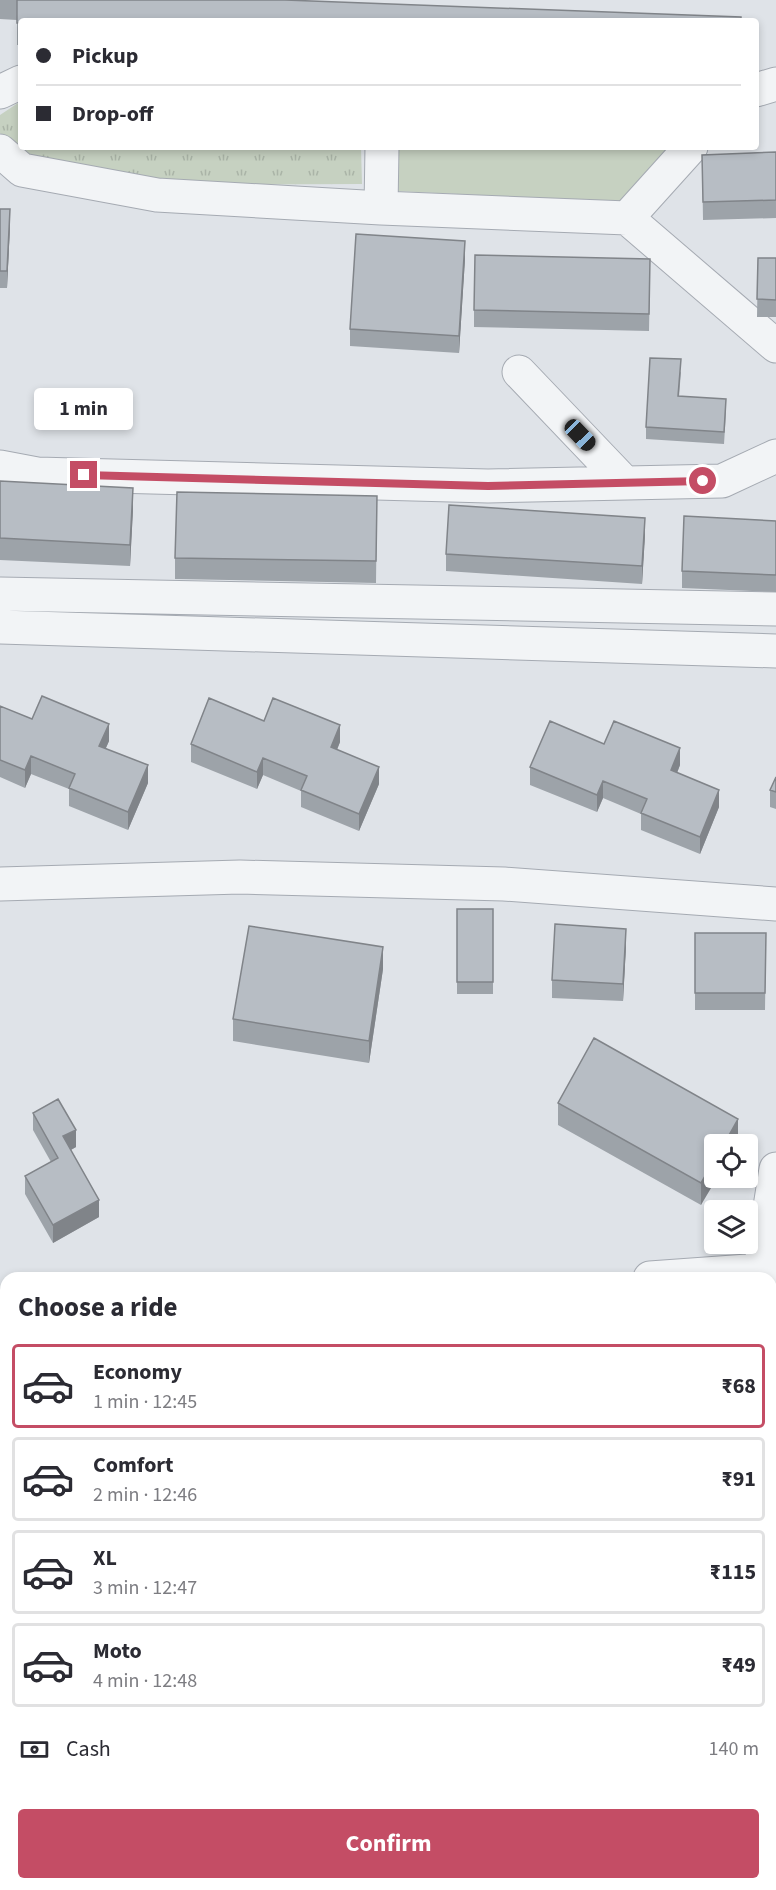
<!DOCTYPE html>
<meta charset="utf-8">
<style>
:root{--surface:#fff;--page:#f7f7f7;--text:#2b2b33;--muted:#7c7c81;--line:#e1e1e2;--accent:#c44d65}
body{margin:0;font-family:"Source Sans 3",sans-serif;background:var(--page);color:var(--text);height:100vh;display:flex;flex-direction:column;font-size:22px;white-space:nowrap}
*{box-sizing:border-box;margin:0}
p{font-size:20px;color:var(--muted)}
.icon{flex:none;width:33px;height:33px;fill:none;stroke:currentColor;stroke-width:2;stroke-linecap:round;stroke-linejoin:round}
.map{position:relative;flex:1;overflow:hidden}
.sheet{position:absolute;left:0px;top:1272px;width:777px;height:618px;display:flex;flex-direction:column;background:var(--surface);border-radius:18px 18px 0 0;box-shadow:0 3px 9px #0003}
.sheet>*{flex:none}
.top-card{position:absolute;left:18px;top:18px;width:741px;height:132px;border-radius:6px;box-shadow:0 3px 9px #0003;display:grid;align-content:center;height:132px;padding:0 18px;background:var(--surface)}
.fabs{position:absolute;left:704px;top:1134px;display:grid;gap:12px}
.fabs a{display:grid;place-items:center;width:54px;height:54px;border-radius:6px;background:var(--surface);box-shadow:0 3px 9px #0003;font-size:30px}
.end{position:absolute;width:27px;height:27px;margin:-14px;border:8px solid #c44d65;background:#fff;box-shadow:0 0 0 3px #fff}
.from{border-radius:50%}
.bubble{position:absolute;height:42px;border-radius:6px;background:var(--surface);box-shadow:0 3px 9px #0003;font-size:20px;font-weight:700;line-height:42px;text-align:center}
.car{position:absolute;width:18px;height:36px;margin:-18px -9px;border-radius:8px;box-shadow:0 0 4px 2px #0007;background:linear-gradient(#222 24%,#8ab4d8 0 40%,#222 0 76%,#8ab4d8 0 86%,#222 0)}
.top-card b{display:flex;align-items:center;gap:21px;height:57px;font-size:22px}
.top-card b+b{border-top:2px solid var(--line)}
.top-card i{width:15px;height:15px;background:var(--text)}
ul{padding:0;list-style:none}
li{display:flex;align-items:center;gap:18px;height:84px;margin:0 12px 9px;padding:0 6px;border:3px solid var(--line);border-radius:6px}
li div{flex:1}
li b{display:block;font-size:22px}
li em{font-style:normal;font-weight:700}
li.active{border-color:var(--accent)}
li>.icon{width:54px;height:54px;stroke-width:1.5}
h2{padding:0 18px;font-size:27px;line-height:72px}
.pay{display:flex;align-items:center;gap:15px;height:66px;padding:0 18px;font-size:22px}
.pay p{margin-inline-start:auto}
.button{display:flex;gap:12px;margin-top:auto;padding:12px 18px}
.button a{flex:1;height:69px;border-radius:6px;background:var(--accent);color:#fff;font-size:24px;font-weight:700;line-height:69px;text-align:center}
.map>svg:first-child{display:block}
.grass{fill:url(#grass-tufts)}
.park{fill:#c6d1c1}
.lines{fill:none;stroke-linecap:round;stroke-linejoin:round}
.minor-casing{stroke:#a5aab2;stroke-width:35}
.minor{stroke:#f2f4f6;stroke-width:33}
.wall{fill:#9da3a9}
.shaded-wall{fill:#808489}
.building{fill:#b7bdc4;stroke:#808489;stroke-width:1.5}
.route{stroke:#c44d65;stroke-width:8}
</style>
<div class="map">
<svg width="776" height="1890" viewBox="0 0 776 1890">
<defs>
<pattern id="grass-tufts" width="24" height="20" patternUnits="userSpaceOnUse" patternTransform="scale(1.5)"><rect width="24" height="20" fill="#c6d1c1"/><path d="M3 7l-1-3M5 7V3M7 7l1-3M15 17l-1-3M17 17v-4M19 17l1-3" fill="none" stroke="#aab4a7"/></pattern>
</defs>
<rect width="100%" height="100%" fill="#dfe3e8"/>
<path class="grass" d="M 21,101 L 21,147 L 361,147 L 362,184 L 167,185 L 17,155 L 0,133 L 0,115 Z
M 6,1527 L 6,1806 L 0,1807 L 0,1528 Z
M 771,1667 L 776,1704 L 776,1809 L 771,1809 Z
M 771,1860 L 776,1860 L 776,1890 L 546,1890 L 549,1884 L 771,1884 Z"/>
<path class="park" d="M 397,147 L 674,147 L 620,202 L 396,191 Z"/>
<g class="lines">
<defs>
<path id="minor" d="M 756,90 L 776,84
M 0,92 L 21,82
M 382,147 L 381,208 L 627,218 L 691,147
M 0,151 L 22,170 L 157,195 L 381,208
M 627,218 L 776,346
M 519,372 L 625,483
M 0,467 L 37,474 L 488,486 L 722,481 L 776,456
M 0,594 L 776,609
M 0,627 L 776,651
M 0,884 L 240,877 L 504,884 L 776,904
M 760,1270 L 776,1169
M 650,1278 L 776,1269
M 0,1323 L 6,1322
M 189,1890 L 191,1884"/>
</defs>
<use href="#minor" class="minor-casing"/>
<use href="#minor" class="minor"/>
</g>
<path class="wall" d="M 0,0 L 285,0 L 21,21 L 21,45 L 17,45 L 17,20 L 0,19 Z
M 776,152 L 776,218 L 703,220 L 702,155 Z
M 0,209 L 10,226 L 7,288 L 0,288 Z
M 758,258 L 776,258 L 776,317 L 757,317 Z
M 465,259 L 459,353 L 350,346 L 350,329 Z
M 650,277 L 649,331 L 474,327 L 474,310 Z
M 681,371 L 679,397 L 726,412 L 724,444 L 646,439 L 646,427 Z
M 0,481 L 133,509 L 130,566 L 0,560 Z
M 377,496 L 376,583 L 175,579 L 175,558 Z
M 776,521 L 776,592 L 682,588 L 682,571 Z
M 645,535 L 642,584 L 446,571 L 446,554 Z
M 0,706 L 32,719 L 109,741 L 106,748 L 148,783 L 128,830 L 69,806 L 69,789 L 31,774 L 25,788 L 0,777 Z
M 264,721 L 340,742 L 337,750 L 379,784 L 359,831 L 301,807 L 301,791 L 263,775 L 257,789 L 191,762 L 191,744 Z
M 604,744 L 680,765 L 677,773 L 719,807 L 700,854 L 641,830 L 641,814 L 603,798 L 597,812 L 530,785 L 530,767 Z
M 776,777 L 776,809 L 770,807 L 770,790 Z
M 457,909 L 493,909 L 493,994 L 457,994 Z
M 695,933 L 766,933 L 765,1010 L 695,1010 Z
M 626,946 L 623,1001 L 552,998 L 552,980 Z
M 383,969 L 369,1063 L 233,1041 L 233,1019 Z
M 558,1103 L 738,1140 L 736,1144 L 714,1144 L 701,1205 L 558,1125 Z
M 33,1113 L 76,1147 L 71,1150 L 99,1217 L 53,1243 L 25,1194 L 25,1176 L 51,1162 L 33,1130 Z
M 0,1376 L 6,1376 L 6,1444 L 0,1444 Z
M 271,1884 L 348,1884 L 348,1887 L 271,1889 Z"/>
<path class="shaded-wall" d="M 10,209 L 10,226 L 7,288 L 7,271 Z
M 465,241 L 465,259 L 459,353 L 459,336 Z
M 133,488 L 133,509 L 130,566 L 130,545 Z
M 645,518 L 645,535 L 642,584 L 642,566 Z
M 109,724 L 109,741 L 99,763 L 99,746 Z
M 340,725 L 340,742 L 331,764 L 331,747 Z
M 680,748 L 680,765 L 671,788 L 671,770 Z
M 31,756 L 31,774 L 25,788 L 25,770 Z
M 263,758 L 263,775 L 257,789 L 257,772 Z
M 148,765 L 148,783 L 128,830 L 128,812 Z
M 379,767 L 379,784 L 359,831 L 359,814 Z
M 603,781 L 603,798 L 597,812 L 597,795 Z
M 719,790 L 719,807 L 700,854 L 700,837 Z
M 626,929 L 626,946 L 623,1001 L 623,984 Z
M 383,947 L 383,969 L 369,1063 L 369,1041 Z
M 738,1119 L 738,1140 L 736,1144 L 724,1144 Z
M 76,1130 L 76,1147 L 63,1154 L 63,1136 Z
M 714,1161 L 714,1178 L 717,1178 L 701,1205 L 701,1183 Z
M 99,1200 L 99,1217 L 53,1243 L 53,1225 Z"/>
<path class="building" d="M 17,0 L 285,0 L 741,17 L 741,21 L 21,21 L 21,23 L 17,23 Z
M 776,152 L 776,200 L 703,202 L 702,155 Z
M 0,209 L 10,209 L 7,271 L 0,271 Z
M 356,234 L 465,241 L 459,336 L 350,329 Z
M 475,255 L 650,259 L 649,314 L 474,310 Z
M 758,258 L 776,258 L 776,300 L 757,299 Z
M 650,358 L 681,359 L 678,396 L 726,399 L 724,432 L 646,427 Z
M 0,481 L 133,488 L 130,545 L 0,538 Z
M 177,492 L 377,496 L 376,561 L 175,558 Z
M 449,505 L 645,518 L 642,566 L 446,554 Z
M 684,516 L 776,521 L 776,575 L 682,571 Z
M 42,696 L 109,724 L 99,746 L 148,765 L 128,812 L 69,788 L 75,774 L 31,756 L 25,770 L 0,760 L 0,706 L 32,719 Z
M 209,698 L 264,721 L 273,698 L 340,725 L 331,747 L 379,767 L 359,814 L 301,790 L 307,776 L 263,758 L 257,772 L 191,744 Z
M 550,721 L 604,744 L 614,721 L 680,748 L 671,770 L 719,790 L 700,837 L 641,813 L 647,799 L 603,781 L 597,795 L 530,767 Z
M 776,777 L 776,792 L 770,790 Z
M 457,909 L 493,909 L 493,982 L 457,982 Z
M 555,924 L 626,929 L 623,984 L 552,980 Z
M 249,926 L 383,947 L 369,1041 L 233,1019 Z
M 695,933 L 766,933 L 765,993 L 695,993 Z
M 594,1038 L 738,1119 L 724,1144 L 714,1144 L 714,1161 L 701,1183 L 558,1103 Z
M 58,1099 L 76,1130 L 63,1136 L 99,1200 L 53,1225 L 25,1176 L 58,1158 L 33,1113 Z
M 0,1376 L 6,1376 L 6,1426 L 0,1427 Z"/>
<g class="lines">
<path class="route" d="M 84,475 L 488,486 L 703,481"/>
</g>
</svg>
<div class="fabs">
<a><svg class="icon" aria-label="locate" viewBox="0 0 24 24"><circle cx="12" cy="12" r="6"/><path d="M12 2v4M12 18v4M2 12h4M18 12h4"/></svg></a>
<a><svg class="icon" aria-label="layers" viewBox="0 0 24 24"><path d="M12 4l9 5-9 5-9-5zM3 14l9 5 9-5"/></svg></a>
</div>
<i class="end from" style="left:703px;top:481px"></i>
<i class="end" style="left:84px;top:475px"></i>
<div class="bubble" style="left:34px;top:388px;width:99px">1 min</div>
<i class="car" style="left:580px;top:435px;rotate:136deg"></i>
<div class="top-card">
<b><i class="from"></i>Pickup</b>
<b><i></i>Drop-off</b>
</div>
<section class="sheet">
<h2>Choose a ride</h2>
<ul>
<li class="active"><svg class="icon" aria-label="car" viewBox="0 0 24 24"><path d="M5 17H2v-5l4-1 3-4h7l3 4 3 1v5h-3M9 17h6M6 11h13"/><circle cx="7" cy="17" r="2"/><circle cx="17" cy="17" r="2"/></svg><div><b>Economy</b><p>1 min · 12:45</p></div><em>₹68</em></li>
<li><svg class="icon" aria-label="car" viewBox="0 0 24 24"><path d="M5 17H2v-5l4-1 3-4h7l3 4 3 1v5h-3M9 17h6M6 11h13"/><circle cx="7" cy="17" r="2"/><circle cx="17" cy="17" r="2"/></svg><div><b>Comfort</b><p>2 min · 12:46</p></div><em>₹91</em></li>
<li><svg class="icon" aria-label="car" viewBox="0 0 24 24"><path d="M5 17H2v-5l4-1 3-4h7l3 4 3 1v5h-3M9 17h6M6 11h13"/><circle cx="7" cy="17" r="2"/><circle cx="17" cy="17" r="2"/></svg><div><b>XL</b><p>3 min · 12:47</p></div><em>₹115</em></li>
<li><svg class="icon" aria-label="car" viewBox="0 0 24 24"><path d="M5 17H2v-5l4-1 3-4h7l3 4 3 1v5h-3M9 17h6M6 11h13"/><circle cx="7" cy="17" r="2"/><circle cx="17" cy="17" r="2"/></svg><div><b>Moto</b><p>4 min · 12:48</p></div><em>₹49</em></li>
</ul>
<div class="pay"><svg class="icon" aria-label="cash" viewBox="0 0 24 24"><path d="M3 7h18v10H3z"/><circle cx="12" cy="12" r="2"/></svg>Cash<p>140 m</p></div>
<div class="button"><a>Confirm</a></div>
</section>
</div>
